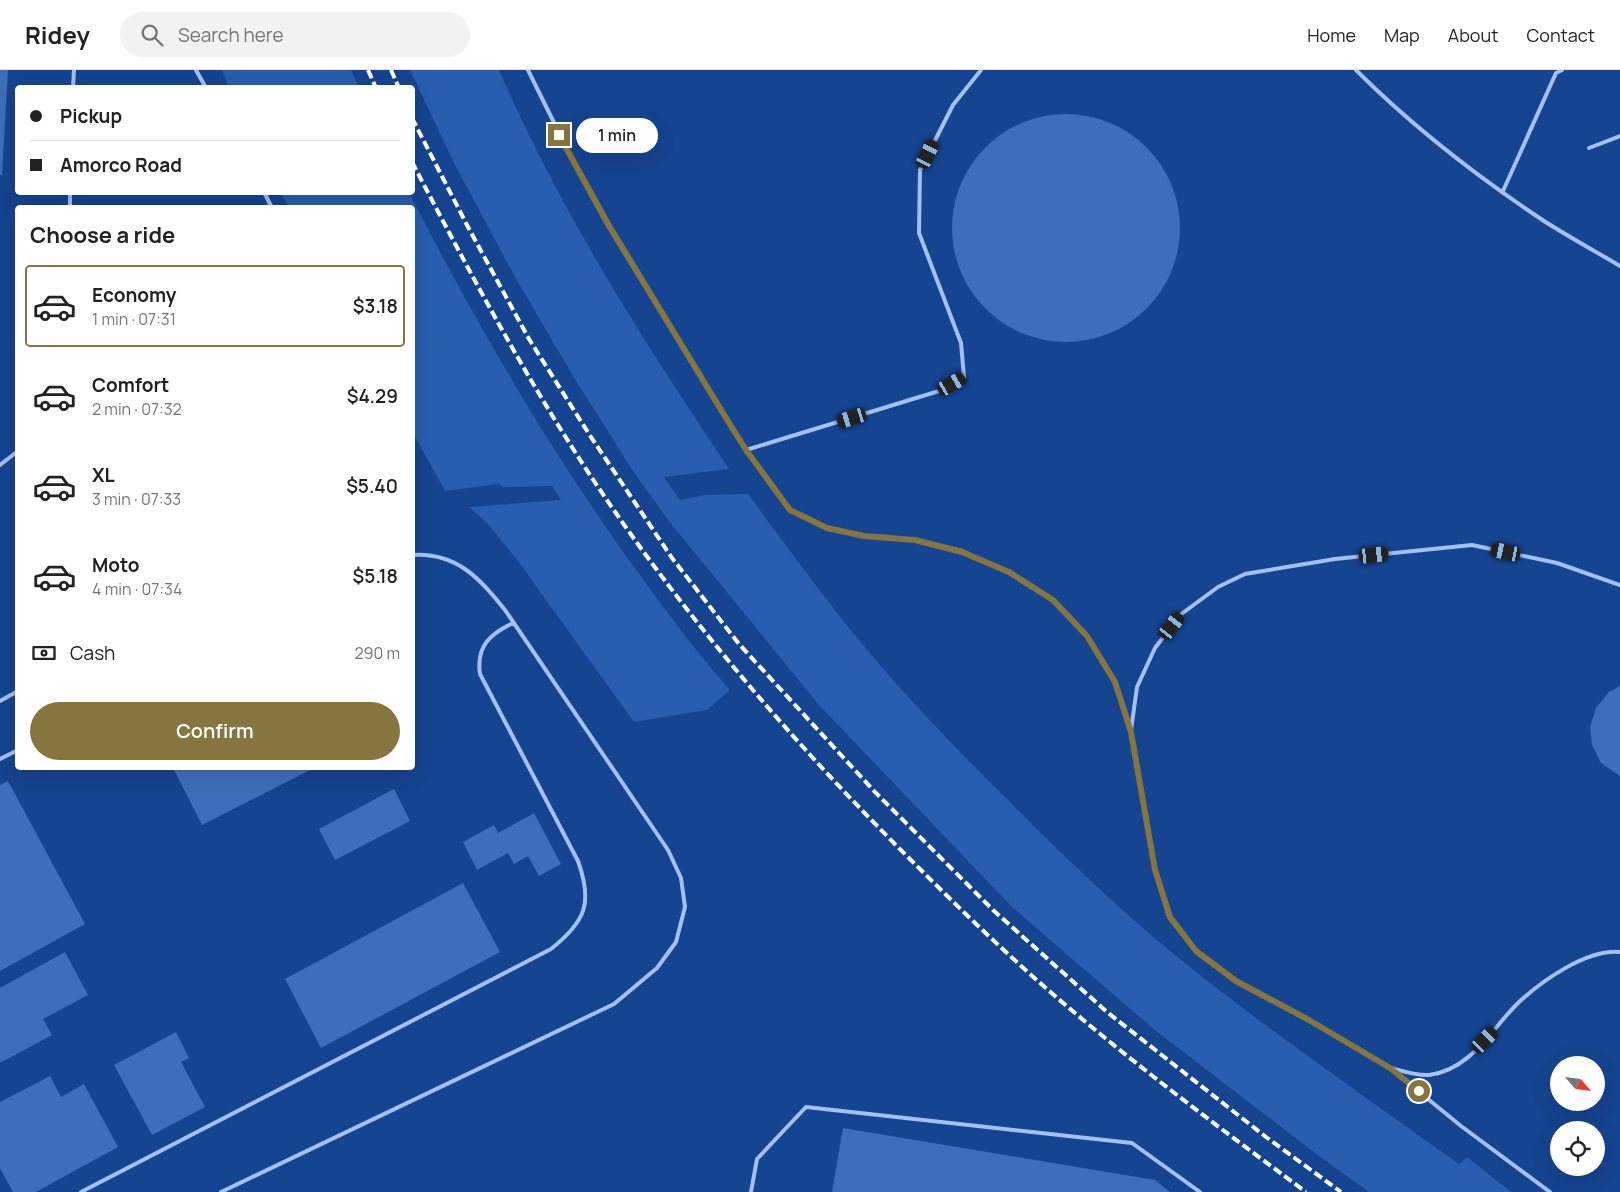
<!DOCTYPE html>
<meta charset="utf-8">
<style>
:root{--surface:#fff;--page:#f2f2f2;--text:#222;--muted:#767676;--line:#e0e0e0;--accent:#85753e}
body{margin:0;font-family:Manrope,sans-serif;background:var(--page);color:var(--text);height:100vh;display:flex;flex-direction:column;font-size:19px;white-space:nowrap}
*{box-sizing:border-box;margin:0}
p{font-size:16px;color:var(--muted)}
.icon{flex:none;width:28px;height:28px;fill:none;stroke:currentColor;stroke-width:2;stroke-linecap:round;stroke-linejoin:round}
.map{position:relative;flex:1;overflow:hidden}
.drawer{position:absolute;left:15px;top:135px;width:400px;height:565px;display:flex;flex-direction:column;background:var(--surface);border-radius:5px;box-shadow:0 5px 20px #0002}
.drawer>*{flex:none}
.guide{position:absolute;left:15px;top:15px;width:400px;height:110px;border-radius:5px;box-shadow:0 5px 20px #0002;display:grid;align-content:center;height:110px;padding:0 15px;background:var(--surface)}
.needle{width:32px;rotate:118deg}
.fabs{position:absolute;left:1550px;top:986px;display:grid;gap:10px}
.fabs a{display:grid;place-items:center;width:55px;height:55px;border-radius:50%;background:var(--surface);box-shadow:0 5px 20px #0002;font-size:25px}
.end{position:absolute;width:22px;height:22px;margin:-11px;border:6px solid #85753e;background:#fff;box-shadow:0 0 0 2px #fff}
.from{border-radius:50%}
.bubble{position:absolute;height:35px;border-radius:18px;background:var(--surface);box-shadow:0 5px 20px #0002;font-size:16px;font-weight:600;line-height:35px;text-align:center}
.car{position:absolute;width:15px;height:30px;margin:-15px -8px;border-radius:6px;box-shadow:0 0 4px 1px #0007;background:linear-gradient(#222 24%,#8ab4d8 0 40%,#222 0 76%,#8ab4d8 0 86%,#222 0)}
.guide b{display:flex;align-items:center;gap:18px;height:48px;font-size:19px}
.guide b+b{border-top:1px solid var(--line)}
.guide i{width:12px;height:12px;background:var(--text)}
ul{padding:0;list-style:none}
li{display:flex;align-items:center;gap:15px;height:82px;margin:0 10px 8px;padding:0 5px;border:2px solid transparent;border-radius:5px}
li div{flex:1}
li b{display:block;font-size:19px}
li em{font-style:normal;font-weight:600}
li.active{border-color:var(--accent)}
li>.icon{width:45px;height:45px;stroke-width:1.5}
h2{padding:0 15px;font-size:22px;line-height:60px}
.pay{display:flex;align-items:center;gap:12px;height:55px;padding:0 15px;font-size:19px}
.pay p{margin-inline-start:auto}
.primary-button{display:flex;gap:10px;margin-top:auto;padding:10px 15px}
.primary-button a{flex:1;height:58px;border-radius:30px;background:var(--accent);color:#fff;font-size:20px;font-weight:600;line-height:58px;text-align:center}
header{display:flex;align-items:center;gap:30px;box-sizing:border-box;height:70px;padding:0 25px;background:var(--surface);border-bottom:1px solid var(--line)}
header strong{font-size:24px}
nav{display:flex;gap:28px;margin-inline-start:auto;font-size:18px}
.search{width:350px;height:45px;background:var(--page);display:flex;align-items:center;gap:12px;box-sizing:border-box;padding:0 18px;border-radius:28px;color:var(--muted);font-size:19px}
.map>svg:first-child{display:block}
.green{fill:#285daf}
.building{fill:#3e6eb9}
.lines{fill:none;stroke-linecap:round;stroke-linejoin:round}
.service{stroke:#a2c1f0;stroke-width:4}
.rail{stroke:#fff;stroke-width:4;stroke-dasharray:9 4;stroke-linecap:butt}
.route{stroke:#85753e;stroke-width:6}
</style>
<header>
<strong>Ridey</strong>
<div class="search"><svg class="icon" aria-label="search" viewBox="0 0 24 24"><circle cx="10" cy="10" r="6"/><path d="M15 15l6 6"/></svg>Search here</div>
<nav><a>Home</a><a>Map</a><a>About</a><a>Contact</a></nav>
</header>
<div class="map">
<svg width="1620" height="1122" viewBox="0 0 1620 1122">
<rect width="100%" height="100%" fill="#154490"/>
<path class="green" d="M 222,0 L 351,0 L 359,17 L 229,17 Z
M 410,0 L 499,0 C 560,141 644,272 729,399 L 664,407 L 680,430 L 705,425 L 748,424 C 781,469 814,514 849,558 C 897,617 949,672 1003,725 C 1065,788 1130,850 1200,905 C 1284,971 1372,1032 1459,1094 L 1467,1087 L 1511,1122 L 1369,1122 L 1323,1089 L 1156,961 L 1012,837 L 819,635 L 668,450 L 631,398 L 573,306 L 515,207 L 455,95 Z
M 281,123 L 409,123 C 480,260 556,392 648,516 C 674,552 701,587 730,620 L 707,640 L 634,652 L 515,487 L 486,452 L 469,437 L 561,430 L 552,416 L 502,417 L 499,414 L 445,421 L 413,363 L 412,138 L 289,137 Z"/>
<path class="building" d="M 0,0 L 8,0 L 2,105 L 0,105 Z
M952 158a114 114 0 1 1 228 0a114 114 0 1 1-228 0Z
M 1620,616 L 1620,706 L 1601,693 L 1592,675 L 1590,657 L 1596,638 L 1609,622 Z
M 173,698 L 314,698 L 202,755 Z
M 8,711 L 85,854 L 0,901 L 0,715 Z
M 394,719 L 410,751 L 335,790 L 319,759 Z
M 534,743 L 561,794 L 539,806 L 528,786 L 514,794 L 508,783 L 477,800 L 463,772 L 494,755 L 498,763 Z
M 463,813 L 500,882 L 321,978 L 285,909 Z
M 65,882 L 88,925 L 43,949 L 52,965 L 0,993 L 0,918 Z
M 176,962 L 189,988 L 181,992 L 205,1037 L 152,1065 L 114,995 Z
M 50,1006 L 61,1027 L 84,1014 L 118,1077 L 36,1122 L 13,1122 L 0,1098 L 0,1032 Z
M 843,1058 L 1155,1110 L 1170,1122 L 832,1122 Z"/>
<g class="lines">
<path class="service" d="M 196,0 L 206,18
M 528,0 L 574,93 L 607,154 L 746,380 L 790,440 L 827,458 L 864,466 L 915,470 L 962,481 L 1009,503 L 1053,530 L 1087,566 L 1115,612 L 1131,662 L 1155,800 L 1169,847 L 1196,881 L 1236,911 L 1309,950 L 1390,998 L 1461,1056 L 1550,1122
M 1356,0 C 1413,57 1478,107 1544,151 C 1569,167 1595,181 1620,196
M 73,18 L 74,0
M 1589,78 L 1620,66
M 1503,121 L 1556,3 L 1562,0
M 264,122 L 272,138
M 70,138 L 70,122
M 746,380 L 939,321 L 964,307 L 961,273 L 919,163 L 920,100 L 953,35 L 981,0
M 0,395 L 18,381
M 0,631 L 18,621
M 1131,660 L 1137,617 L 1155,578 L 1180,545 L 1218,517 L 1245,504 L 1335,489 L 1472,475 L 1557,493 L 1620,515
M 0,689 L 18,680
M 1391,998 C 1402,1001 1418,1006 1429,1005 C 1471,1000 1492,958 1519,932 C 1543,910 1587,879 1620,882
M 81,1122 L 551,879 C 586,851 593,833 578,791 L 480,604 C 476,576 490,564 513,553
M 221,1122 L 614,934 L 657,898 L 676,872 L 685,837 L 681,808 L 668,780 L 505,540 C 480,509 457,482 412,485
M 751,1122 L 757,1089 L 806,1037 L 1132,1073 L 1200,1122"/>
<path class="rail" d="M 368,0 L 376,18
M 391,0 L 399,18
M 412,48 L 468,157 L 529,269 L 589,364 L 672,488 L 739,574 L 875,722 L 993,840 L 1107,942 L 1266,1067 L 1341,1122
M 412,92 C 469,201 526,309 594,411 C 689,553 802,683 924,803 C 966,845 1010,887 1055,926 C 1135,995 1221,1059 1306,1122"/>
</g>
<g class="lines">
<path class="route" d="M 559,65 L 608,154 L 726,348 L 746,380 L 790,440 L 827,458 L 864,466 L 915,470 L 962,482 L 1009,502 L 1053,530 L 1087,566 L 1115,612 L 1131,662 L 1155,800 L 1170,847 L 1196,881 L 1236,911 L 1309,950 L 1390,998 L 1419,1021"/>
</g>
</svg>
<div class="fabs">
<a><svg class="needle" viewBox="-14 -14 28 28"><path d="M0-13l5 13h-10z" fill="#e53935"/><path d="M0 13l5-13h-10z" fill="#767676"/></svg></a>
<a><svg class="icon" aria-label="locate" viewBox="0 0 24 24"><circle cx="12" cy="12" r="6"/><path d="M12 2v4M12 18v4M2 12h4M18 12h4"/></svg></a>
</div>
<i class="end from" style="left:1419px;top:1021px"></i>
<i class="end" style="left:559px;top:65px"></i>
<div class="bubble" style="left:576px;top:48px;width:82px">1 min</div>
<i class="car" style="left:928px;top:84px;rotate:26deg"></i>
<i class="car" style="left:952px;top:314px;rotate:60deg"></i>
<i class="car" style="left:852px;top:348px;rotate:253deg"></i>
<i class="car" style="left:1506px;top:482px;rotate:282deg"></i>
<i class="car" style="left:1374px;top:485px;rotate:84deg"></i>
<i class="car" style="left:1172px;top:556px;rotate:38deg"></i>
<i class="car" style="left:1485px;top:970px;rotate:44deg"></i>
<div class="guide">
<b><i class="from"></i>Pickup</b>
<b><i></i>Amorco Road</b>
</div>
<section class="drawer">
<h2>Choose a ride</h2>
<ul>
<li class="active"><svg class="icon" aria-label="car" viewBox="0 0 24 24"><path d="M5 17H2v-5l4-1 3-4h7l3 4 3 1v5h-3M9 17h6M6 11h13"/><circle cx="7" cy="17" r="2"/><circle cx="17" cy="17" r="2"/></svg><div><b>Economy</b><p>1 min · 07:31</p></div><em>$3.18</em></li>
<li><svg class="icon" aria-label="car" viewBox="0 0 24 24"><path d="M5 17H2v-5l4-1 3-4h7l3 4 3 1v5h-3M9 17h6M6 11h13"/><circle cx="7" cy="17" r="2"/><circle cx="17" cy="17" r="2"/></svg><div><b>Comfort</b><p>2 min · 07:32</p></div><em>$4.29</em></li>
<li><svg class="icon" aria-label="car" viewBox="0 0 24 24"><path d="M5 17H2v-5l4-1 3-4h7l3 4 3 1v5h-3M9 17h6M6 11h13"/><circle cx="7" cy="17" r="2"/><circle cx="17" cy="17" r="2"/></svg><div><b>XL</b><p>3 min · 07:33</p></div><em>$5.40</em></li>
<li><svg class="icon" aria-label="car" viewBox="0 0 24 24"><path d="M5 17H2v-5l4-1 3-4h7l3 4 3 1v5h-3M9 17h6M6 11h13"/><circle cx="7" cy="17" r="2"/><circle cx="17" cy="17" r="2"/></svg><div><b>Moto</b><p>4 min · 07:34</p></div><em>$5.18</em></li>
</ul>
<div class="pay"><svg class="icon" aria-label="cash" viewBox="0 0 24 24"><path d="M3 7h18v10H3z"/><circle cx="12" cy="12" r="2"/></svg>Cash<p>290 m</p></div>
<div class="primary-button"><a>Confirm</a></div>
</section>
</div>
